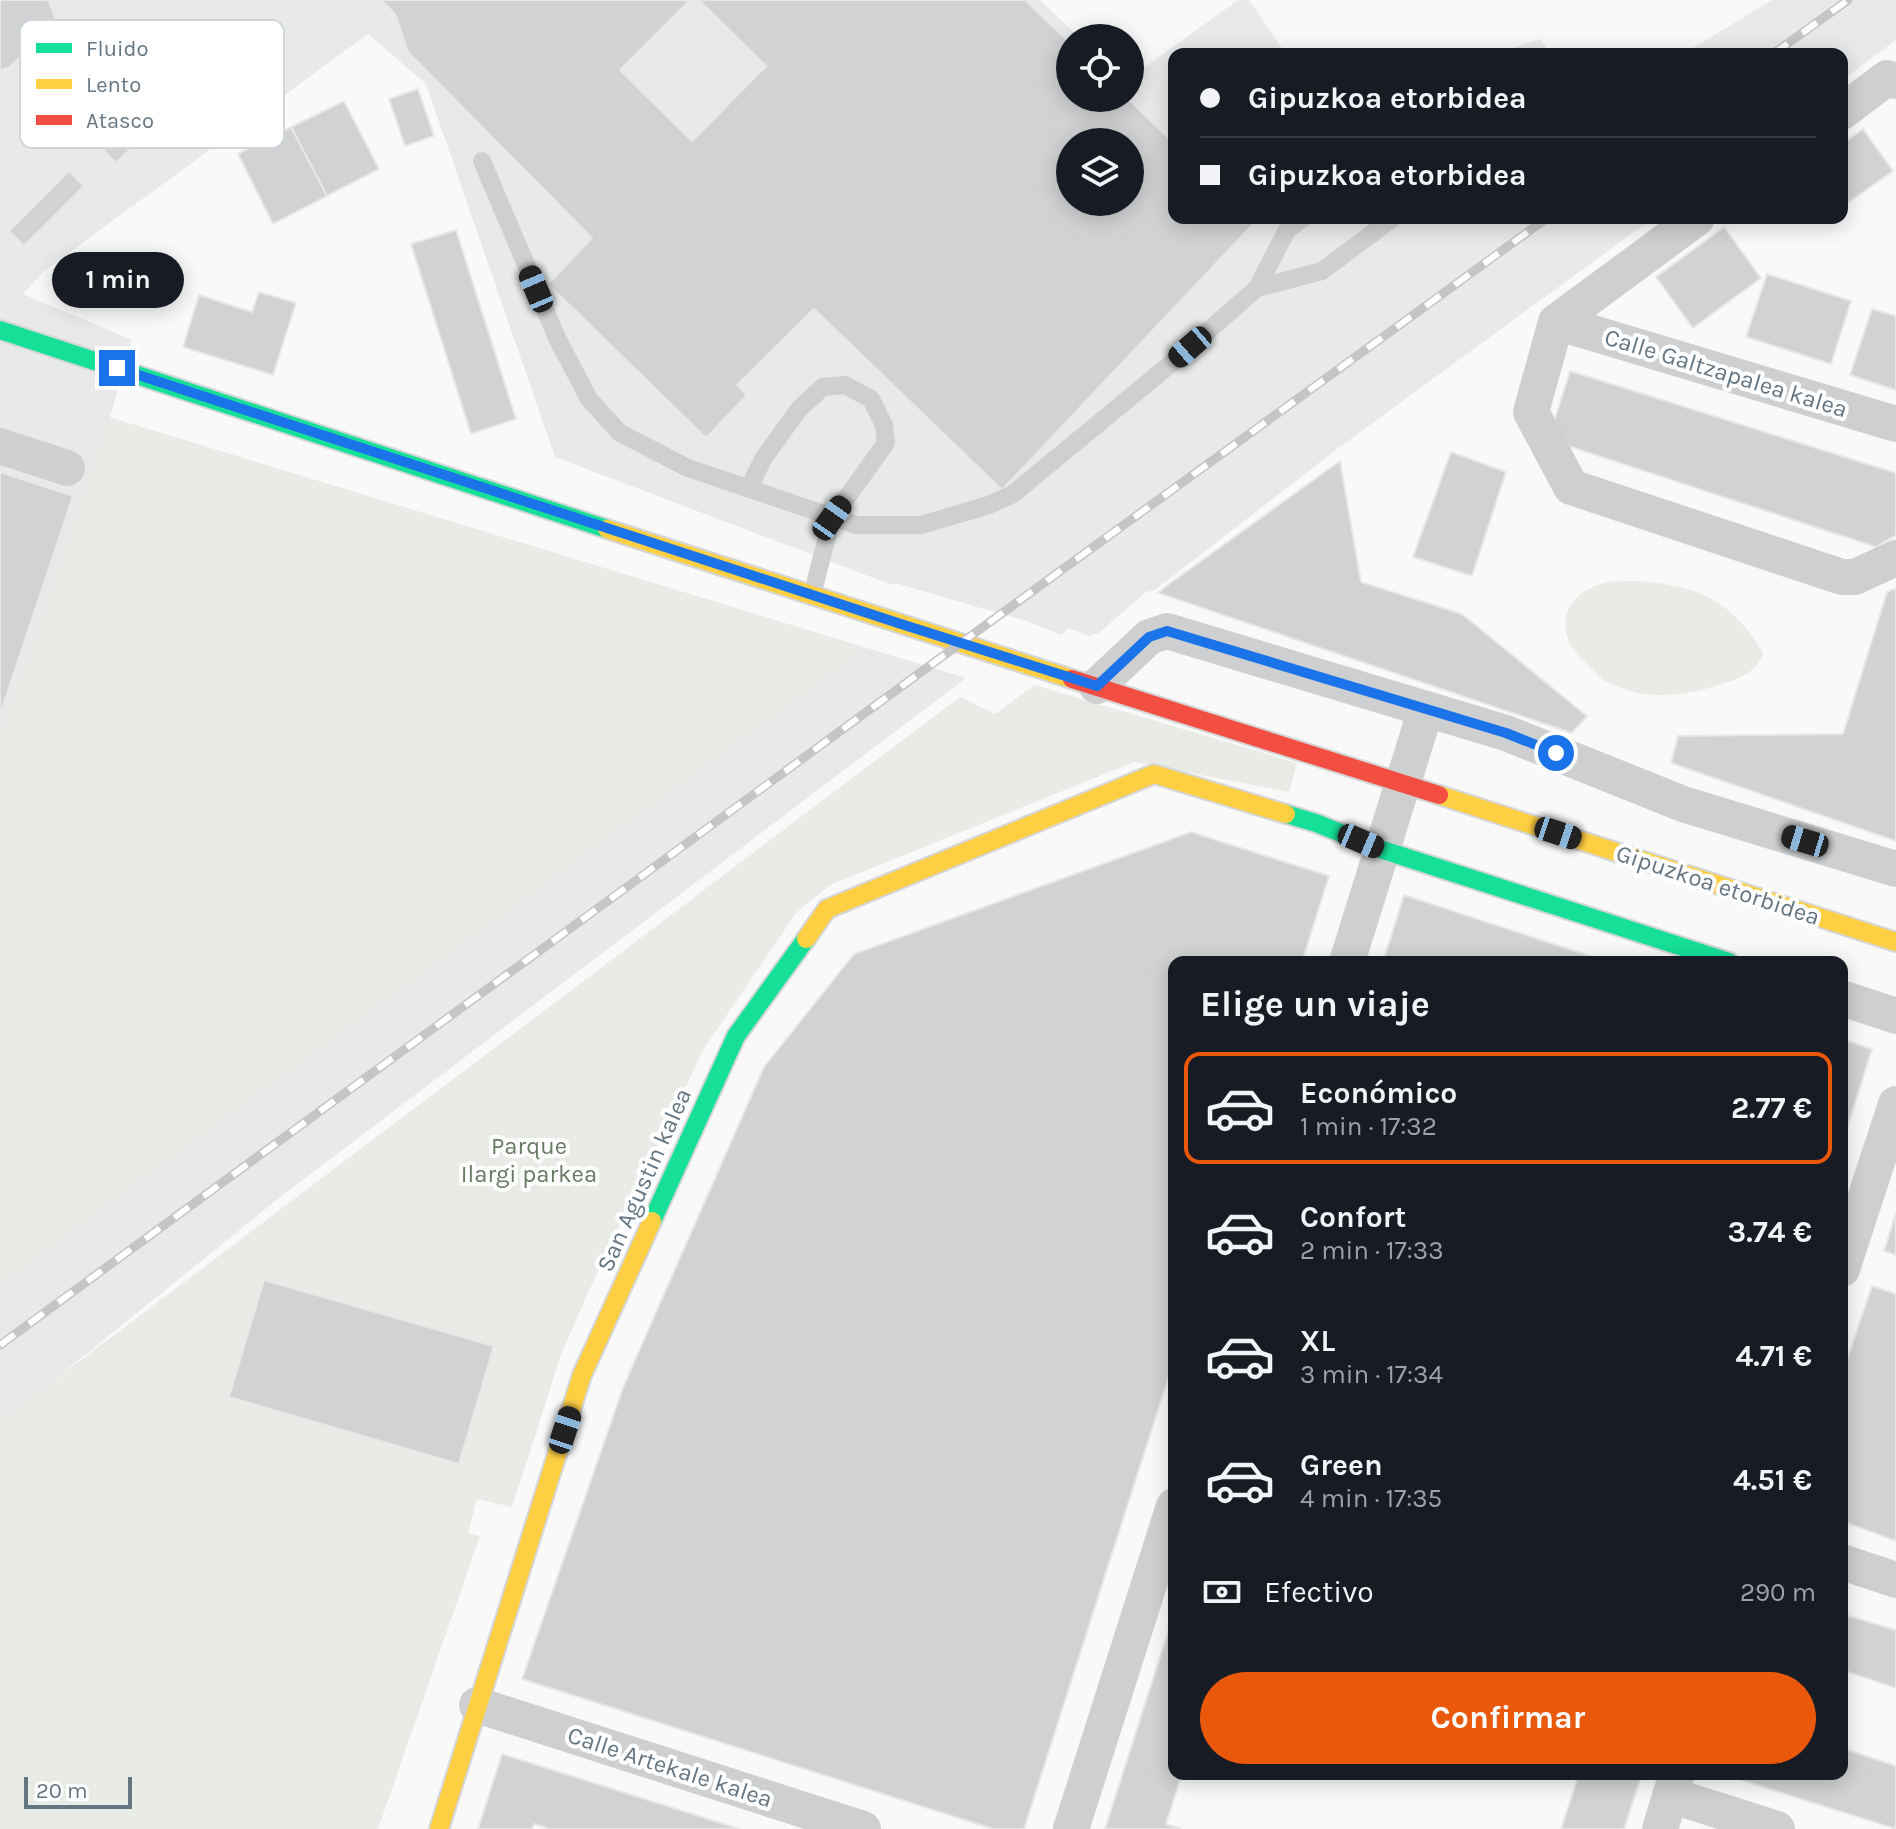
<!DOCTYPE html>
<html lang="es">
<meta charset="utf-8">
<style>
:root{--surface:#171b24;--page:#242831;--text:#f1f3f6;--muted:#9ea1a6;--line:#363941;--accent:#ea580c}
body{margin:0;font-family:Karla,sans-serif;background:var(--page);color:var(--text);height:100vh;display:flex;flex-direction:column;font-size:30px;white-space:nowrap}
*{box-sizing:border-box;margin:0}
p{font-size:26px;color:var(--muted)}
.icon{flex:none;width:44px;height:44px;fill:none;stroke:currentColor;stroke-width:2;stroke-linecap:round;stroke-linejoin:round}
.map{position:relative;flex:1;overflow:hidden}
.panel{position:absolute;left:1168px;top:956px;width:680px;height:824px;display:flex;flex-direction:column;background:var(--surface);border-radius:16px;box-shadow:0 4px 20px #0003}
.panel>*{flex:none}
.banner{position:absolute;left:1168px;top:48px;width:680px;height:176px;border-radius:16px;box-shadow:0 4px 20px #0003;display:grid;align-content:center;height:176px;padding:0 32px;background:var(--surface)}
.fabs{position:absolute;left:1056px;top:24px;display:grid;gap:16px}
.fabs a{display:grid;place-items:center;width:88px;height:88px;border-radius:50%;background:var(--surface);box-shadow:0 4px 20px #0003;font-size:40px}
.scale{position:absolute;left:24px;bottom:20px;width:108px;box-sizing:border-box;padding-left:8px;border:4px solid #657683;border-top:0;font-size:22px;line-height:28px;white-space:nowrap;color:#657683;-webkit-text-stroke:6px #fff;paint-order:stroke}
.end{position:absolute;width:36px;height:36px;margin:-18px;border:10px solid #1a73e8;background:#fff;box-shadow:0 0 0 4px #fff}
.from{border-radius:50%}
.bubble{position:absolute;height:56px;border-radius:28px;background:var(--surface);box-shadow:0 4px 20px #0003;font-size:26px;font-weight:700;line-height:56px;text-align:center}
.car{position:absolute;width:24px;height:48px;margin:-24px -12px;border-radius:10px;box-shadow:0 0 6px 2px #0007;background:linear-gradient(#222 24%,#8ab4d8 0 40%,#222 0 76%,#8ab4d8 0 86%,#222 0)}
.banner b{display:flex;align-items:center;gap:28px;height:76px;font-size:30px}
.banner b+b{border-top:2px solid var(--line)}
.banner i{width:20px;height:20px;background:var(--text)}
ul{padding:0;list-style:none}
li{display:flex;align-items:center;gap:24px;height:112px;margin:0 16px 12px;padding:0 16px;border:4px solid transparent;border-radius:16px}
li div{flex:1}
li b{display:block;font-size:30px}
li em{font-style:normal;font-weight:700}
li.active{border-color:var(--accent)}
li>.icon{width:72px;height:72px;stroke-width:1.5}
h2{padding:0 32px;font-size:36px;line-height:96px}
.pay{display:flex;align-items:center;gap:20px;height:88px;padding:0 32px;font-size:30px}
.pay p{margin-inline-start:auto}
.primary-button{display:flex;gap:16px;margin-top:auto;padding:16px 32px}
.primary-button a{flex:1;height:92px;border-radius:48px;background:var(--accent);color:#fff;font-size:32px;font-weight:700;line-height:92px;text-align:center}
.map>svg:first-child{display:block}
.built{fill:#e8e9e9;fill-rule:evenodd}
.green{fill:#e8ebe6}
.building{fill:#d0d2d3;stroke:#e8e8e8;stroke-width:2;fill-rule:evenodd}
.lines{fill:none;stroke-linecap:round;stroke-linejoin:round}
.fast-casing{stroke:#d5d6d7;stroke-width:22}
.slow-casing{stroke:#d5d6d7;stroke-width:22}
.jam-casing{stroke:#d5d6d7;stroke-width:22}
.lane{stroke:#cecfd0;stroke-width:18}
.street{stroke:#cecfd0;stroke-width:36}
.fast{stroke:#16e098;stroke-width:18}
.slow{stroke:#ffcf43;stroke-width:18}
.jam{stroke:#f24e42;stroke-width:18}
.rail-casing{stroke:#c3c5c6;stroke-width:9}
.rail{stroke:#fff;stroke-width:6;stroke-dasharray:18;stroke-linecap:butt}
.route{stroke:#1a73e8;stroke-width:10}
.labels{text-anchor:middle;stroke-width:8;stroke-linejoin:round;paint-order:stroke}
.street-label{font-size:24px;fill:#657683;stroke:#fff}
.park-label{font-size:24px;fill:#687a64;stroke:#fff}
.key{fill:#fff;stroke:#d1d6da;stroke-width:2}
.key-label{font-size:22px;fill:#657683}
</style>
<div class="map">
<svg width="1896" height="1829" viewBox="0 0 1896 1829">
<rect width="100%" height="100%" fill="#f9f9f9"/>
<path class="built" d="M 0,0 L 1040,0 L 1080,38 L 1070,38 L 1070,98 L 1130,98 L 1130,78 L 1238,0 L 1249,0 L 1286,54 L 1174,54 L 1174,218 L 1653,218 L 1337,449 L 1155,590 L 1146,592 L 1099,633 L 1089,636 L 1069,628 L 1062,635 L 1026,621 L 895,583 L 892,585 L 555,457 L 426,84 L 368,34 L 44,271 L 23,294 L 132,340 L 97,462 L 0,747 ZM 1070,142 L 1130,142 L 1130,202 L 1070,202 Z
M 1772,0 L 1896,0 L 1896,40 L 1842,80 L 1842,54 L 1683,54 Z
M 1540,39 L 1551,54 L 1495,54 Z
M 867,648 L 966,678 L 284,1194 L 54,1380 L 0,1421 L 0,1282 Z"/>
<path class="green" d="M 109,417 L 867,648 L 0,1284 L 0,739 Z
M 1632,581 C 1694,584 1731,598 1763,653 C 1757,673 1740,678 1722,684 C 1695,693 1666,698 1638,693 C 1628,691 1612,685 1603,680 C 1599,676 1594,671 1590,667 C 1585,661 1577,656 1573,649 C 1553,617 1574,589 1608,582 C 1616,581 1624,581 1632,581 Z
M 1034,685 L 1297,763 L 1289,792 L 1134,762 L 830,885 L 796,913 L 703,1050 L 587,1295 L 561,1355 L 512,1507 L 477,1499 L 468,1533 L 480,1536 L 378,1829 L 0,1829 L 0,1421 L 960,697 L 995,714 Z"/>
<path class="building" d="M 0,0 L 48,0 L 56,20 L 10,67 L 0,70 Z
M 381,0 L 690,0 L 620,70 L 692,141 L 766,66 L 699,0 L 1025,0 L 1070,43 L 1070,98 L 1127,98 L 1174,143 L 1174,218 L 1253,218 L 1256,221 L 1002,490 L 814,309 L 737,385 L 747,395 L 706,438 L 548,284 L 592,238 L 408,52 L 395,14 ZM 1070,142 L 1130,142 L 1130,202 L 1070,202 Z
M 74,59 L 146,134 L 116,163 L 60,104 L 47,116 L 31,100 Z
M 418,89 L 434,136 L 405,146 L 389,99 Z
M 344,101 L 379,169 L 327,196 L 291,127 Z
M 291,127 L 327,196 L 273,224 L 238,154 Z
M 1863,129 L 1893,171 L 1842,207 L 1842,144 Z
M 69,171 L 84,186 L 24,246 L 9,231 Z
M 1724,227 L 1761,278 L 1693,328 L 1656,277 Z
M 456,230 L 516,419 L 471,434 L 411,244 Z
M 1767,274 L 1851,301 L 1831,364 L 1746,337 Z
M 259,292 L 296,303 L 273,375 L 183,347 L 199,295 L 252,312 Z
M 1872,309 L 1896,316 L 1896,390 L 1850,375 Z
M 1570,371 L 1896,473 L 1896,535 L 1876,547 L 1565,445 L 1552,428 Z
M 1451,452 L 1506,472 L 1472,576 L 1413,557 Z
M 1340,461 L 1361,582 L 1462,614 L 1587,716 L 1572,733 L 1158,593 L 1169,584 Z
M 0,472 L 73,496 L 0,715 Z
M 1896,588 L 1896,841 L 1671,763 L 1678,736 L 1843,734 L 1887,592 Z
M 1191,832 L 1329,876 L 1302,962 L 1174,962 L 1174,1360 L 1024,1829 L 993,1829 L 522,1679 L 624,1385 L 764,1067 L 854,954 Z
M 1404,895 L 1608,962 L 1383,962 Z
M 1842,1039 L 1872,1049 L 1842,1144 Z
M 1896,1213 L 1896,1255 L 1884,1251 Z
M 264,1280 L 494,1346 L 459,1464 L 229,1397 Z
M 1872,1286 L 1896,1294 L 1896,1541 L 1842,1521 L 1842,1375 Z
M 1174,1613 L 1174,1774 L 1182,1774 L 1166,1824 L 1181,1829 L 1105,1829 Z
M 1842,1614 L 1896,1630 L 1896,1688 L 1842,1670 Z
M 1842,1748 L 1896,1766 L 1896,1829 L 1725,1775 L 1726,1774 L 1842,1774 Z
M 502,1754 L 740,1829 L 550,1829 L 534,1824 L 532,1829 L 478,1829 Z
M 1579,1774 L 1642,1774 L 1624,1829 L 1561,1829 Z"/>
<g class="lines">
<defs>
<path id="fast" d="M 0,330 L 607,529
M 1286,814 L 1316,823 L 1383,850 L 1729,962
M 652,1221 L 736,1036 L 806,939"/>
<path id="slow" d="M 607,529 L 1072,679
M 1439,795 L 1896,942
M 806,939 L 827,909 L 1154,774 L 1286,814
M 439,1829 L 582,1375 L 652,1221"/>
<path id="jam" d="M 1072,679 L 1439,795"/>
</defs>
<use href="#fast" class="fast-casing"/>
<use href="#slow" class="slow-casing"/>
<use href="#jam" class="jam-casing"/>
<path class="lane" d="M 482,161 L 558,340 L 589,399 L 620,433 L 688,468 L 856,525 L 921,525 L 989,505 L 1013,494 L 1168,366 L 1257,288 L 1287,230 L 1303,218
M 1257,288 L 1322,271 L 1393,218
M 749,488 L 763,459 L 799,409 L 823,387 L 845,385 L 871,399 L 884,425 L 886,443 L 832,518 L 812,595"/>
<path class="street" d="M 1842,112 L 1887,78 L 1896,81
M 1697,218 L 1556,322 L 1531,412 L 1571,487 L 1842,577 L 1855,577 L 1896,558
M 1556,322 L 1896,424
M 0,446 L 67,468
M 1097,686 L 1149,637 L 1167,631 L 1506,733 L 1683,804 L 1896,869
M 1347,962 L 1426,709
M 1842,998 L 1896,1016
M 1842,1269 L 1896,1104
M 1842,1562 L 1896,1580
M 477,1705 L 863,1829
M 1670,1795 L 1777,1829
M 1071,1829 L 1174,1506
M 1660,1829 L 1677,1774"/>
<use href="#fast" class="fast"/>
<use href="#slow" class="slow"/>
<use href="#jam" class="jam"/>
<defs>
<path id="rail" d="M 1773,54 L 1848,0
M 0,1345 L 932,664 L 1547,218"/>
</defs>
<use href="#rail" class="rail-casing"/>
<use href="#rail" class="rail"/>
</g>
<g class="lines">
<path class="route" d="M 117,368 L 901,624 L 1097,686 L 1149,637 L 1167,631 L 1506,733 L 1556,753"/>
</g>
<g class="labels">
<g class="street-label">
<text transform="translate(1726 373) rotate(17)" y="8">Calle Galtzapalea kalea</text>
<text transform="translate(1718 885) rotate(18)" y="8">Gipuzkoa etorbidea</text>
<text transform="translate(644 1180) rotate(-66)" y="8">San Agustin kalea</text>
<text transform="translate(670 1767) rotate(18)" y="8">Calle Artekale kalea</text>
</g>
<g class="park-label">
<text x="529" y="1154">Parque<tspan x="529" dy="28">Ilargi parkea</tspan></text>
</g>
</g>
<rect x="20" y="20" width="264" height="128" rx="12" class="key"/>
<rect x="36" y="43" width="36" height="10" fill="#16e098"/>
<rect x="36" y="79" width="36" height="10" fill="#ffcf43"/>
<rect x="36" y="115" width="36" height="10" fill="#f24e42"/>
<g class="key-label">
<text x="86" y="56">Fluido</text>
<text x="86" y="92">Lento</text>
<text x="86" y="128">Atasco</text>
</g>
</svg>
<div class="fabs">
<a><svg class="icon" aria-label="locate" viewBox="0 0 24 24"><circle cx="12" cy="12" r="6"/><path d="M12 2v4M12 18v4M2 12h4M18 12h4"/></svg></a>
<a><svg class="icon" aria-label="layers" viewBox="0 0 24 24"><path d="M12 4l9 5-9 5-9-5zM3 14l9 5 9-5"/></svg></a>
</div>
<div class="scale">20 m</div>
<i class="end from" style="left:1556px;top:753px"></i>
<i class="end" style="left:117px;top:368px"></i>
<div class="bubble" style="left:52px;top:252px;width:132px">1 min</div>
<i class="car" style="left:536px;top:289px;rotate:337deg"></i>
<i class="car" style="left:1190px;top:347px;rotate:229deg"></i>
<i class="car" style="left:832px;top:518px;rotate:35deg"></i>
<i class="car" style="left:1558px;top:833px;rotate:108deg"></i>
<i class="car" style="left:1361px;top:841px;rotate:113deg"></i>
<i class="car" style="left:1805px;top:841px;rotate:287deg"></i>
<i class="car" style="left:565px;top:1430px;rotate:18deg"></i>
<div class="banner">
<b><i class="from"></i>Gipuzkoa etorbidea</b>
<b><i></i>Gipuzkoa etorbidea</b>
</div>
<section class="panel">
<h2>Elige un viaje</h2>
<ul>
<li class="active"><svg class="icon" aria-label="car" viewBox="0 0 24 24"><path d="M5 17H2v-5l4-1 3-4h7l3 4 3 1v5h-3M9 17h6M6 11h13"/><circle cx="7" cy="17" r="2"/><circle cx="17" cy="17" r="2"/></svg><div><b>Económico</b><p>1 min · 17:32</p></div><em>2.77 €</em></li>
<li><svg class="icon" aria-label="car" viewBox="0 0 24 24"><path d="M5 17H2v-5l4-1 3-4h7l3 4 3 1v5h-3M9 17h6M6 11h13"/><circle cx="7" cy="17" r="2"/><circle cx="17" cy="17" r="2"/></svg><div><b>Confort</b><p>2 min · 17:33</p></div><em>3.74 €</em></li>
<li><svg class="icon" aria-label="car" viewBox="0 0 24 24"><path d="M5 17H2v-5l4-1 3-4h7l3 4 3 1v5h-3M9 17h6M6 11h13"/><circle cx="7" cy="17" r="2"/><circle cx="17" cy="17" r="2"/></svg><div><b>XL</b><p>3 min · 17:34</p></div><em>4.71 €</em></li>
<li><svg class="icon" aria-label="car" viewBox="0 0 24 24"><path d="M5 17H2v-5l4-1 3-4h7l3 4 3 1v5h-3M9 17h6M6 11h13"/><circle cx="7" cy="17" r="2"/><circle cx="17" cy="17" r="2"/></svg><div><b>Green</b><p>4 min · 17:35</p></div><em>4.51 €</em></li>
</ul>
<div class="pay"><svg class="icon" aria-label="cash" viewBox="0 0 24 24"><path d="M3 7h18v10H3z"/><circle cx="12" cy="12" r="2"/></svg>Efectivo<p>290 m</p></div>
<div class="primary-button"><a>Confirmar</a></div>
</section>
</div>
